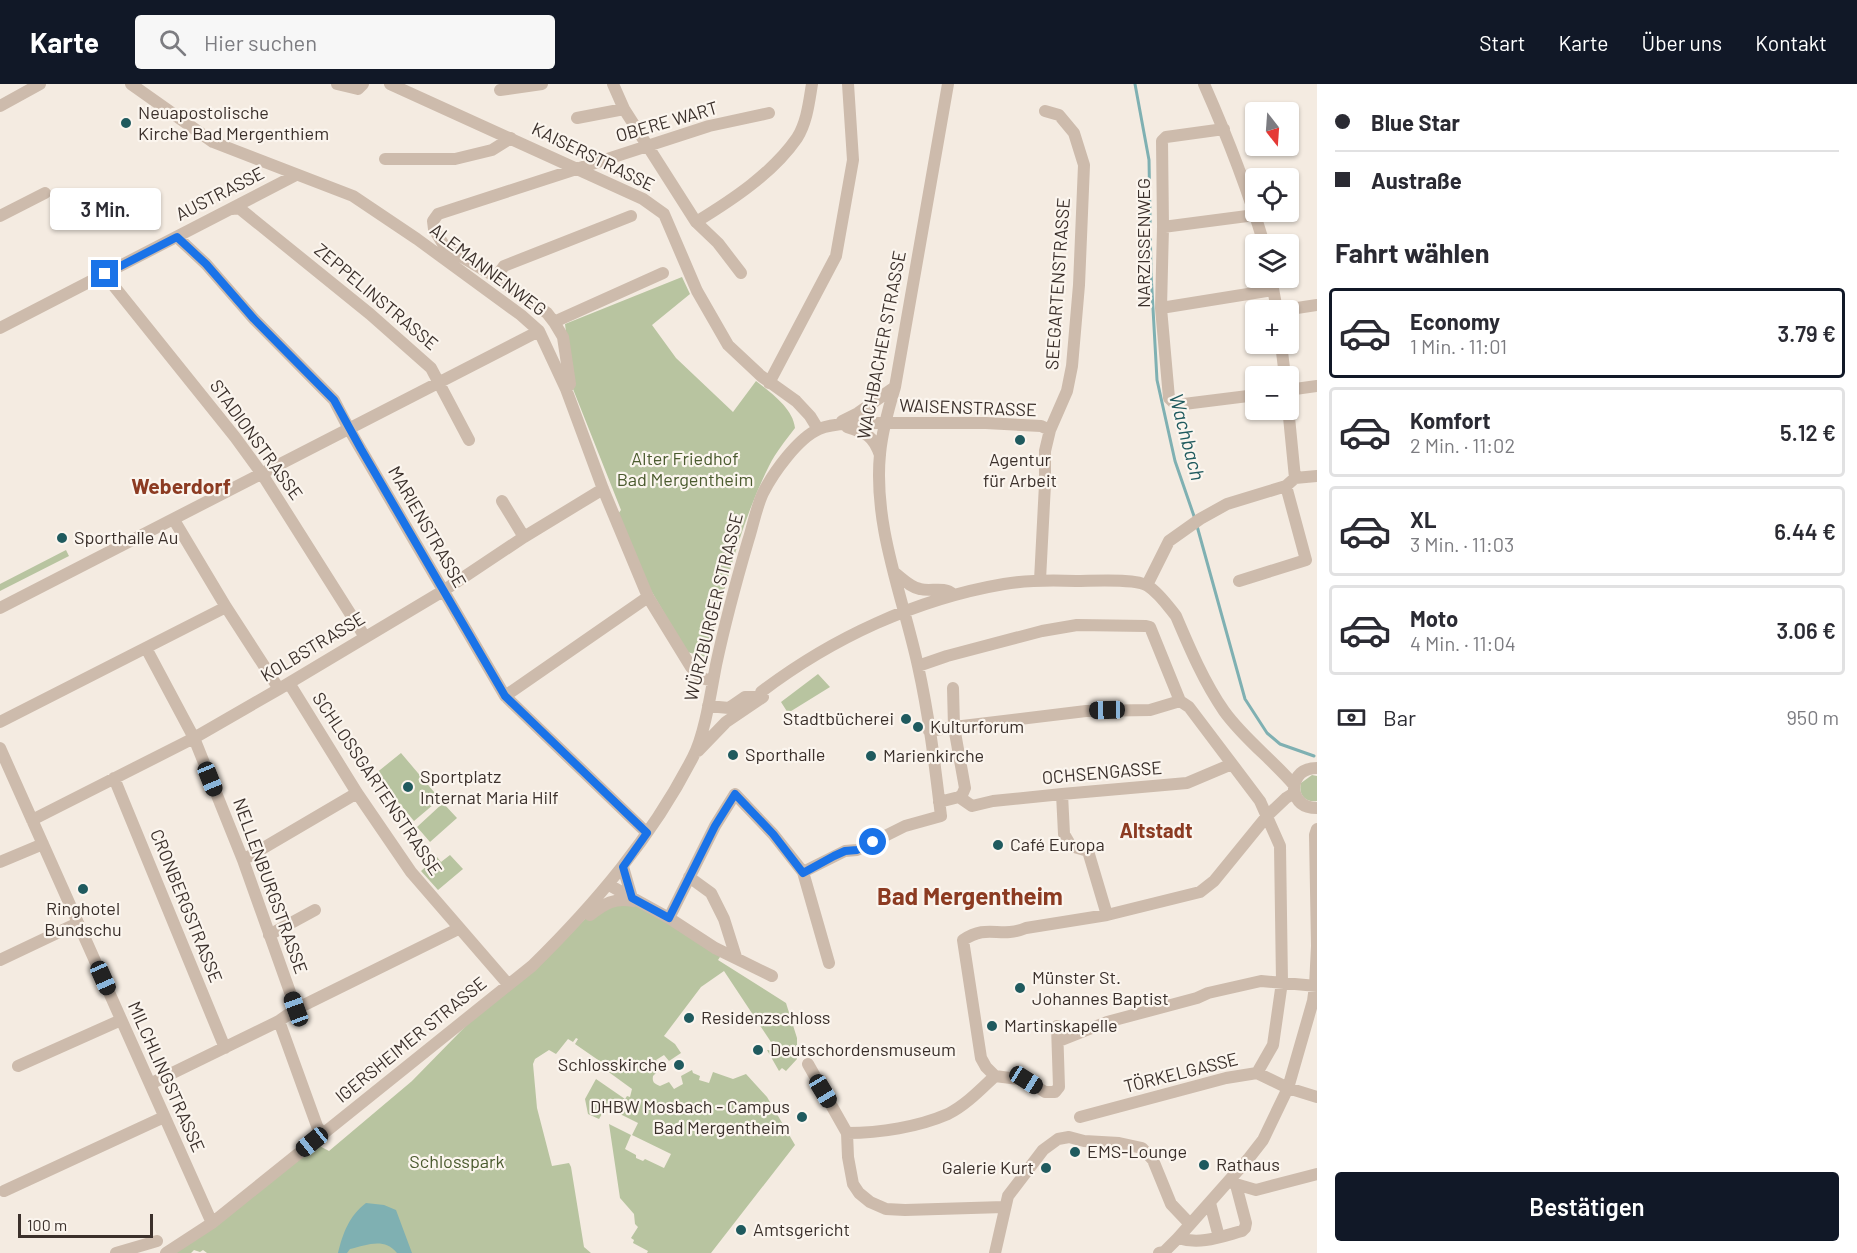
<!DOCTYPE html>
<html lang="de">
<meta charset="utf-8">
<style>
:root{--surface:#fff;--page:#f7f7f7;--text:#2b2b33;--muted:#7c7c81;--line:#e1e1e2;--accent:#111827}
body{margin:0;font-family:Barlow,sans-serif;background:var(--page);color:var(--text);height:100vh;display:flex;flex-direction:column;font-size:22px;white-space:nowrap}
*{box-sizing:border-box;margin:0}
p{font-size:20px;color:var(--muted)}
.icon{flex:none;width:33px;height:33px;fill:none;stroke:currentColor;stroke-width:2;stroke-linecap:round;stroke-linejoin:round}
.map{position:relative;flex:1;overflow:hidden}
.sheet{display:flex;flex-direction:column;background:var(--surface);width:540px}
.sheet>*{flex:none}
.banner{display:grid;align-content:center;height:132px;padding:0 18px;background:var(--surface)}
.needle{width:39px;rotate:163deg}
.buttons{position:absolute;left:1245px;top:18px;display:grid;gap:12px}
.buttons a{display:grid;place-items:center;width:54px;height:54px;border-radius:6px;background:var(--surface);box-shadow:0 2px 4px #0004;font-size:30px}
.scale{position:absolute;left:18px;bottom:15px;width:135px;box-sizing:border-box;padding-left:6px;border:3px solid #3b302b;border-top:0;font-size:16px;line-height:21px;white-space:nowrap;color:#3b302b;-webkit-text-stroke:4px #fbf5ee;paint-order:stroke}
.end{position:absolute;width:27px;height:27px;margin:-14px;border:8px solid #1a73e8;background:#fff;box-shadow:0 0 0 3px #fff}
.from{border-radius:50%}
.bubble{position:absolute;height:42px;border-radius:6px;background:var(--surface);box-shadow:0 2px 4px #0004;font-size:20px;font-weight:600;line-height:42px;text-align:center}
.car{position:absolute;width:18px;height:36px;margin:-18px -9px;border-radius:8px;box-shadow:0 0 4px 2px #0007;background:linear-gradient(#222 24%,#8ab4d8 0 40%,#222 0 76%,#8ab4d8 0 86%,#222 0)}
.banner b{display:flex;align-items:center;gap:21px;height:57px;font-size:22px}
.banner b+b{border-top:2px solid var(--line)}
.banner i{width:15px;height:15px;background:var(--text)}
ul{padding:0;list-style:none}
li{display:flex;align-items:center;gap:18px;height:90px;margin:0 12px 9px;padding:0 6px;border:3px solid var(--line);border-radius:6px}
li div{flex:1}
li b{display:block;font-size:22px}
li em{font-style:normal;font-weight:600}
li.current{border-color:var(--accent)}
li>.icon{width:54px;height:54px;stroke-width:1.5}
h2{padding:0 18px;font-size:27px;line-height:72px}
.pay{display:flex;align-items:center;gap:15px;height:66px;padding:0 18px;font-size:22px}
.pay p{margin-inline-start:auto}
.action{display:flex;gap:12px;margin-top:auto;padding:12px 18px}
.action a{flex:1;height:69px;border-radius:6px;background:var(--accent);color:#fff;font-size:24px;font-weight:600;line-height:69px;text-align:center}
header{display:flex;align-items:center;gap:36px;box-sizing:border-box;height:84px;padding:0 30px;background:var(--accent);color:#fff}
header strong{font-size:28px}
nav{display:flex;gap:33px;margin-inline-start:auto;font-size:21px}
.search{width:420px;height:54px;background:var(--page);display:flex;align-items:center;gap:15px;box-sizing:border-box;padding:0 21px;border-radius:6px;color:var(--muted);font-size:22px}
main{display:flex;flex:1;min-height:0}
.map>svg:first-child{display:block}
.green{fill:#b8c4a0}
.water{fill:#7fb0b2}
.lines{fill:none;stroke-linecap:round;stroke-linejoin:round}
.stream{stroke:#7fb0b2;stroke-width:3}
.minor{stroke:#cdbbac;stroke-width:12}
.route{stroke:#1a73e8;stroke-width:8}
.poi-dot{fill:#1f5a5e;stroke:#fbf5ee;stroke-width:2}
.labels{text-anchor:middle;stroke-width:4.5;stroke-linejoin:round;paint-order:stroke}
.poi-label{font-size:18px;fill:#3b302b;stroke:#fbf5ee;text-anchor:start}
.street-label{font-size:18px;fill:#3b302b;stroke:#fbf5ee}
.park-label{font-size:18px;fill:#4a5a2e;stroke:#fbf5ee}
.water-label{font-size:20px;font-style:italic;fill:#1f5a5e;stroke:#fbf5ee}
.neighbourhood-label{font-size:20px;font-weight:bold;fill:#8c3b22;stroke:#fbf5ee}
.quarter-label{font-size:21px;font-weight:bold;fill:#8c3b22;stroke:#fbf5ee}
.district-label{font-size:24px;font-weight:bold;fill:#8c3b22;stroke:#fbf5ee}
</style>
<header>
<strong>Karte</strong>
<div class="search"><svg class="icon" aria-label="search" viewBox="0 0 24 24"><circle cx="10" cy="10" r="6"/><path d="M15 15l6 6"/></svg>Hier suchen</div>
<nav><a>Start</a><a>Karte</a><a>Über uns</a><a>Kontakt</a></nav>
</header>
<main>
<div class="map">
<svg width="1317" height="1169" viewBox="0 0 1317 1169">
<rect width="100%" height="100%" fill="#f4ebe1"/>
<path class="green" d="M 682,193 L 690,210 L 652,241 L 676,274 L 733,328 L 756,297 C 771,309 793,324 795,344 C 786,356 776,368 769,382 C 739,442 724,509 706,573 L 687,568 L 646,498 L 618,430 L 621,426 L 573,305 L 565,240 Z
M 66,466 L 69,472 L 0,507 L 0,500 Z
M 818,590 L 830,603 L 788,629 L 781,618 Z
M 401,669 L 440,715 L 414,737 L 375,690 Z
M 1312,691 L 1317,692 L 1317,717 C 1305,719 1298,710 1301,699 Z
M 443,719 L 457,734 L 430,758 L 417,743 Z
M 450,771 L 463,785 L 438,806 L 421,787 L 437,773 L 441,778 Z
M 603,821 L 637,822 L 722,870 L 718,876 L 786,919 L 797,954 L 797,975 L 786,987 L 782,984 L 779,987 L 767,966 L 775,967 L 777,960 L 774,957 L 771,958 L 724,887 L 701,903 L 664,952 L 675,960 L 681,969 L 669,977 L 664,971 L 656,976 L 661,984 L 653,992 C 652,998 654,1000 660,1002 L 669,998 L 674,1005 L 683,1000 L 681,992 L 692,986 L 693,989 L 700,992 L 699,996 L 709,999 L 713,988 L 733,995 L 746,990 L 767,1013 L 795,1061 L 711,1169 L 647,1169 L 648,1167 L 633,1159 L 634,1156 L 631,1154 L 638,1143 L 635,1140 L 634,1130 L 620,1114 L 609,1040 L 631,1051 L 625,1065 L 636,1071 L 636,1074 L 643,1077 L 645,1075 L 664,1084 L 671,1070 L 632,1051 L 638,1039 L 606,1023 L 599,1035 L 588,1030 L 585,1015 L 596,995 L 625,1015 L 627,1012 L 630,1013 L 632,1005 L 599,981 L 601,978 L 575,960 L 578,955 L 576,954 L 573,958 L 568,955 L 556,970 L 549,966 L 535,975 L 533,980 L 537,1024 L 552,1082 L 569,1079 L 571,1083 L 584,1163 L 591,1169 L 207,1169 L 203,1166 L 200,1168 L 194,1166 L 191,1169 L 166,1169 L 312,1058 L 329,1067 L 412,997 L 505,902 L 551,870 L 586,834 Z"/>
<path class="water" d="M 366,1119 L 384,1121 L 396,1126 L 412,1169 L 397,1169 C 384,1153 367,1161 350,1165 L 347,1169 L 338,1169 C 343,1149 349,1132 366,1119 Z"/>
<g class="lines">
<path class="stream" d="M 1135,0 L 1149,76 L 1151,189 L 1157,296 L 1175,377 L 1195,435
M 1197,442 L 1245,615 L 1267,649 L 1280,660 L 1314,672"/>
<path class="minor" d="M 131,0 L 213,58 L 353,112 L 417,155 L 521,231 L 539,247 L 566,305 L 603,405 L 648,513 L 691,583 L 701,594 L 713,597
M 337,0 L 358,5 L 363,0
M 390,0 L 643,115 L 664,130 L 697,207 L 728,261 L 761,292 L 796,317 L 810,332 L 818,345
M 613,0 L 624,25 L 696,138 L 718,159 L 741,189
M 1204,0 C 1227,52 1248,106 1264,160
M 500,6 L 542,0
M 0,22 L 40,0
M 577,34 L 624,25
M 1224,45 L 1166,53 L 1162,57 L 1163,143 L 1161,224 L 1169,314 L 1176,321 L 1256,311
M 385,75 L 455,75 L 492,66 L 511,54
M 232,125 L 239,124 L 370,230 L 431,284 L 469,356
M 0,132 L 45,109
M 696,138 C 732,116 773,89 797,54 C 807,38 809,18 812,0
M 1163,143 L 1255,131
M 177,153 L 206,180 L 254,235 L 334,316 L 349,345 L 505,612 L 647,749
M 105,191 L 235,353 L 262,390 L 365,553
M 496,193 L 504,182 L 631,132
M 1271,194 L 1277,226
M 1161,224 L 1273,206
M 1284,226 L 1317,221
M 554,238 L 663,189
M 0,244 L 296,91
M 1281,260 L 1285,292
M 769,299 L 836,172 L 853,76 L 848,0
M 567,304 L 570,300 L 563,253 L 554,238 L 547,229 L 496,193 L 445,163 L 434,145 L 433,137 L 438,130 L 709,42 L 769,29
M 1288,306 L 1317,302
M 1288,323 L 1295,394
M 842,337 L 858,329 L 895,303
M 847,343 C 866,349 873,351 880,371
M 502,417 L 524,453
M 174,436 L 226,523 L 279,605
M 895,489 C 903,495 910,503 920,505 C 931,508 943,502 953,510
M 1040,496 L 1045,400 L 1045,367 L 1050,346 L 1067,307 L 1072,282 L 1079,201 L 1084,81 L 1074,49 L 1059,31 L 1045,27
M 1239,497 L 1306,476 L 1286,402
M 1147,501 L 1169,457 L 1200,435 L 1227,420 L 1286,402 L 1295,394 L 1317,392
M 0,524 L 539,247
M 146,564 L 194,654 L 243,776 L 296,925
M 918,582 L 947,572 L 1042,547 L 1077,541 L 1146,542 L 1150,543 L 1180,617 L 1189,623 L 1260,717 L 1280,762 L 1282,898 L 1273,961 L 1257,989
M 289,599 L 357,709 L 411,788 L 508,900
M 953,604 L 954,643 L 1086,627 L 1150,626 L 1180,617
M 505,612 L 648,513
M 708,622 L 729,624 L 745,613 L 761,613 L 761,608 C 832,554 916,515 1004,500 C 1028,496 1052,496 1076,497 C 1093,497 1136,494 1148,502 C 1159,509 1168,522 1176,532 C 1190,565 1204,598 1224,627 C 1244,655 1272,675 1294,701
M 0,638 L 226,523
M 929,647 L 954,643 L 965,704 L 962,711 L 959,713
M 0,664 L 212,1139
M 698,667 L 726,638 L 763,613
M 1317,684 C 1303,684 1295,691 1294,705 C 1296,718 1304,724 1317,724
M 114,694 L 225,964
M 1062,710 L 1064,750 L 1071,762 L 1088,767 L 1107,831
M 939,718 L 959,713 L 972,722 L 993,717 L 1062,710 L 1187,699 L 1232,680
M 32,736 L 194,654 L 279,605 L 443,507 L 524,453 L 603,405
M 243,776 L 357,709
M 0,778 L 43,760
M 623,783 L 632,814
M 803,788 L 845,767 L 857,766 L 905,742 L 941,732 C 935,682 929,631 918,582 C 903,513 873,442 880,370 C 882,347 888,326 895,303 L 948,0
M 689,793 L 711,809 L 724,835 L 736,873
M 609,801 L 669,834 L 715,864 L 772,892
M 590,831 C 604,820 615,813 633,817
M 669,834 L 715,742 L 735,710 L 773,750 L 803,788 L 829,879
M 269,851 L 315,826
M 0,876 L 78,839
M 279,937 L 317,1042 L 322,1050
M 1059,957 L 1107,938 L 1197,914 L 1208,909 L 1261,897 L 1317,902
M 808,980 L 847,1049 L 848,1073 L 853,1100 L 859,1109 L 870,1118 L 886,1125 L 905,1126 L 1004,1123
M 18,982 L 121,936
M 995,992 L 986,983 L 981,974 L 963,856 C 989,839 999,855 1026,844 L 1107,831 L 1200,808 L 1214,797 L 1267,732 L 1286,714 L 1294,709
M 995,992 L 1026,996 L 1045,1008 L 1055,1008 L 1059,1003 L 1057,942
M 150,1000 L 279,937 L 296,925 L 458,845
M 1080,1033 L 1226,994 L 1257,989 L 1288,1004 L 1317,1013
M 847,1049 C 880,1049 918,1043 948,1030 C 966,1021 981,1005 995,992
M 1232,1099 L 1256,1106 L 1317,1090
M 4,1107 L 164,1033
M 1210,1119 L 1219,1153
M 1178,1154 C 1200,1161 1220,1153 1242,1147 L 1245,1144 L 1246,1139 L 1236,1101
M 116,1169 L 157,1157
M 166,1169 L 212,1139 L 532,882 C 596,819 652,753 693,673 C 705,650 711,607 716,581 C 725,539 736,498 748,457 C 753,442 756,424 763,409 C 773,389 798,354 819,345 C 830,340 843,340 855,339 L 986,339 L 1041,342 L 1050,346
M 995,1169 L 1008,1112 L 1043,1066 L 1058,1055 L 1069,1053 L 1084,1057 L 1119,1059 L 1142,1064 L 1153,1076 L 1171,1120 L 1190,1140
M 1159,1169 L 1164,1168 L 1178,1154 L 1249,1074 L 1263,1056 L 1288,1004 L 1313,917 L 1315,902 L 1317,862 L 1315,751 L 1317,745"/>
</g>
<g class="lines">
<path class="route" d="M 105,190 L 177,153 L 206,180 L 254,235 L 334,316 L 361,365 L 505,612 L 647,749 L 623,783 L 632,814 L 669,834 L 715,742 L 735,710 L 773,750 L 803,789 L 834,772 L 845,767 L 857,766 L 873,758"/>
</g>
<g class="poi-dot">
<circle cx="126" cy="39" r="6"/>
<circle cx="1020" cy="356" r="6"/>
<circle cx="62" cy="454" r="6"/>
<circle cx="906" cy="635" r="6"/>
<circle cx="918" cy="643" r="6"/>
<circle cx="733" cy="671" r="6"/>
<circle cx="871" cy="672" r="6"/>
<circle cx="408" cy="703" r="6"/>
<circle cx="998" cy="761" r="6"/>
<circle cx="83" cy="805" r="6"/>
<circle cx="1020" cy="904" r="6"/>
<circle cx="689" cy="934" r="6"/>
<circle cx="992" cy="942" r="6"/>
<circle cx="758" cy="966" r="6"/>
<circle cx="679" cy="981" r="6"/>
<circle cx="802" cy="1033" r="6"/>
<circle cx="1075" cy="1068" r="6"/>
<circle cx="1204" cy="1081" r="6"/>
<circle cx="1046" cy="1084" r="6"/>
<circle cx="741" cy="1146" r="6"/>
</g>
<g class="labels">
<g class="poi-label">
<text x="138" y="35">Neuapostolische<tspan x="138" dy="21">Kirche Bad Mergenthiem</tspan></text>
<text x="1020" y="382" text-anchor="middle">Agentur<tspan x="1020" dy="21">für Arbeit</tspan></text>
<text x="74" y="460">Sporthalle Au</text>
<text x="894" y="641" text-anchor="end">Stadtbücherei</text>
<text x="930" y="649">Kulturforum</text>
<text x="745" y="677">Sporthalle</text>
<text x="883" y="678">Marienkirche</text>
<text x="420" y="699">Sportplatz<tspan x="420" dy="21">Internat Maria Hilf</tspan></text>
<text x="1010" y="767">Café Europa</text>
<text x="83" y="831" text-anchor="middle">Ringhotel<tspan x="83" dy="21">Bundschu</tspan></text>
<text x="1032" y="900">Münster St.<tspan x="1032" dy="21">Johannes Baptist</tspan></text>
<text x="701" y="940">Residenzschloss</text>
<text x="1004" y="948">Martinskapelle</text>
<text x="770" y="972">Deutschordensmuseum</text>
<text x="667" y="987" text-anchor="end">Schlosskirche</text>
<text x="790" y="1029" text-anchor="end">DHBW Mosbach - Campus<tspan x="790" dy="21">Bad Mergentheim</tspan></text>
<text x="1087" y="1074">EMS-Lounge</text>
<text x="1216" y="1087">Rathaus</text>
<text x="1034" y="1090" text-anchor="end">Galerie Kurt</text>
<text x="753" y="1152">Amtsgericht</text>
</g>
<g class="street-label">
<text transform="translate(667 38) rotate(-16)" y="6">OBERE WART</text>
<text transform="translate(593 73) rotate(26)" y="6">KAISERSTRASSE</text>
<text transform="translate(220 110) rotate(-27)" y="6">AUSTRASSE</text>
<text transform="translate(1144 159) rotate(-90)" y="6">NARZISSENWEG</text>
<text transform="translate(488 186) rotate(37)" y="6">ALEMANNENWEG</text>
<text transform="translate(1058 200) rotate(-86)" y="6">SEEGARTENSTRASSE</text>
<text transform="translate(376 213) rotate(40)" y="6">ZEPPELINSTRASSE</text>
<text transform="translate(882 261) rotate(-79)" y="6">WACHBACHER STRASSE</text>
<text transform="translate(968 324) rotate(2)" y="6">WAISENSTRASSE</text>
<text transform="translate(256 356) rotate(54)" y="6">STADIONSTRASSE</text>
<text transform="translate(427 443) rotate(60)" y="6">MARIENSTRASSE</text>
<text transform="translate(714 523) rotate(-76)" y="6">WÜRZBURGER STRASSE</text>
<text transform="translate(313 563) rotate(-31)" y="6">KOLBSTRASSE</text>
<text transform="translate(1102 689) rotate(-5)" y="6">OCHSENGASSE</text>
<text transform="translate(377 700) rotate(56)" y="6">SCHLOSSGARTENSTRASSE</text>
<text transform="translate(270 802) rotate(70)" y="6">NELLENBURGSTRASSE</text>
<text transform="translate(186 822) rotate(68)" y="6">CRONBERGSTRASSE</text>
<text transform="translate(411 956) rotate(-39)" y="6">IGERSHEIMER STRASSE</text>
<text transform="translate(1181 989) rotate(-14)" y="6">TÖRKELGASSE</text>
<text transform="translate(166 993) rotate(66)" y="6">MILCHLINGSTRASSE</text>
</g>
<g class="park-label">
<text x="685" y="381">Alter Friedhof<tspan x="685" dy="21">Bad Mergentheim</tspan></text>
<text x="457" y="1084">Schlosspark</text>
</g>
<g class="water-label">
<text transform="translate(1187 353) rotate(75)" y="7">Wachbach</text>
</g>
<g class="neighbourhood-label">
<text x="1156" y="754">Altstadt</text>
</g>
<g class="quarter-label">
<text x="181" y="410">Weberdorf</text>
</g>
<g class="district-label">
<text x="970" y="821">Bad Mergentheim</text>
</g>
</g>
</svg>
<div class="buttons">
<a><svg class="needle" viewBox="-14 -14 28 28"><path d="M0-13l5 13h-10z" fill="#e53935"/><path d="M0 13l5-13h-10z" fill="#7c7c81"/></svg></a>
<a><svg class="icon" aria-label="locate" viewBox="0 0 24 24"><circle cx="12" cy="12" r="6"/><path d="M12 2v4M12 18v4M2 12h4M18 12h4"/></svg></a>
<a><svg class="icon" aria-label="layers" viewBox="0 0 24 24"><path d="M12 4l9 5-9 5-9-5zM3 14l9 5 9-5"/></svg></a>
<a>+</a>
<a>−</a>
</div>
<div class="scale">100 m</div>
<i class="end from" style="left:873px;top:758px"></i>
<i class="end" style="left:105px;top:190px"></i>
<div class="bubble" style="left:50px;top:104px;width:111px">3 Min.</div>
<i class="car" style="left:1107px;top:626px;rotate:269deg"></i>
<i class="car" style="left:210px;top:695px;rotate:158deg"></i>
<i class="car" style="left:103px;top:894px;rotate:156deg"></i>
<i class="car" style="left:296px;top:925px;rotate:340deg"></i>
<i class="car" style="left:1026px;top:996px;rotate:122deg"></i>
<i class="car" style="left:823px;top:1007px;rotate:149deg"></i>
<i class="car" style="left:312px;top:1058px;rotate:231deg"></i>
</div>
<section class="sheet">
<div class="banner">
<b><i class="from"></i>Blue Star</b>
<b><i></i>Austraße</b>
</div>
<h2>Fahrt wählen</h2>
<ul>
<li class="current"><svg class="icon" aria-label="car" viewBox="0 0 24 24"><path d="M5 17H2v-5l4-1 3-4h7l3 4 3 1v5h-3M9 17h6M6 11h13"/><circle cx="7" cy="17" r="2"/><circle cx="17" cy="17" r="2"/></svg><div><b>Economy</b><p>1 Min. · 11:01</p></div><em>3.79 €</em></li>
<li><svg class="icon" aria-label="car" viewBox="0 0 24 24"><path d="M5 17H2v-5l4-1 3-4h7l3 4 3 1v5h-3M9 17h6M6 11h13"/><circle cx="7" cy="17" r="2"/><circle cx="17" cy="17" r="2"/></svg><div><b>Komfort</b><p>2 Min. · 11:02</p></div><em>5.12 €</em></li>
<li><svg class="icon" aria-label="car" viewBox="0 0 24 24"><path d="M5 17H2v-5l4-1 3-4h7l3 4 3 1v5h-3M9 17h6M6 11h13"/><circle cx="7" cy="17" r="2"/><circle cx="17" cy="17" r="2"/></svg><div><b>XL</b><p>3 Min. · 11:03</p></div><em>6.44 €</em></li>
<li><svg class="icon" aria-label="car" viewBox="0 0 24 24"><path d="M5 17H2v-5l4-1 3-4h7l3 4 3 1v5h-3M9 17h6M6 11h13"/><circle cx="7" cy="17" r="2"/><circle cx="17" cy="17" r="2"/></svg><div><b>Moto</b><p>4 Min. · 11:04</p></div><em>3.06 €</em></li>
</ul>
<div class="pay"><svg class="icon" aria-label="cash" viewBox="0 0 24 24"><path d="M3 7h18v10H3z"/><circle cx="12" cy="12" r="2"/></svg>Bar<p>950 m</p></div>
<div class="action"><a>Bestätigen</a></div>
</section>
</main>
